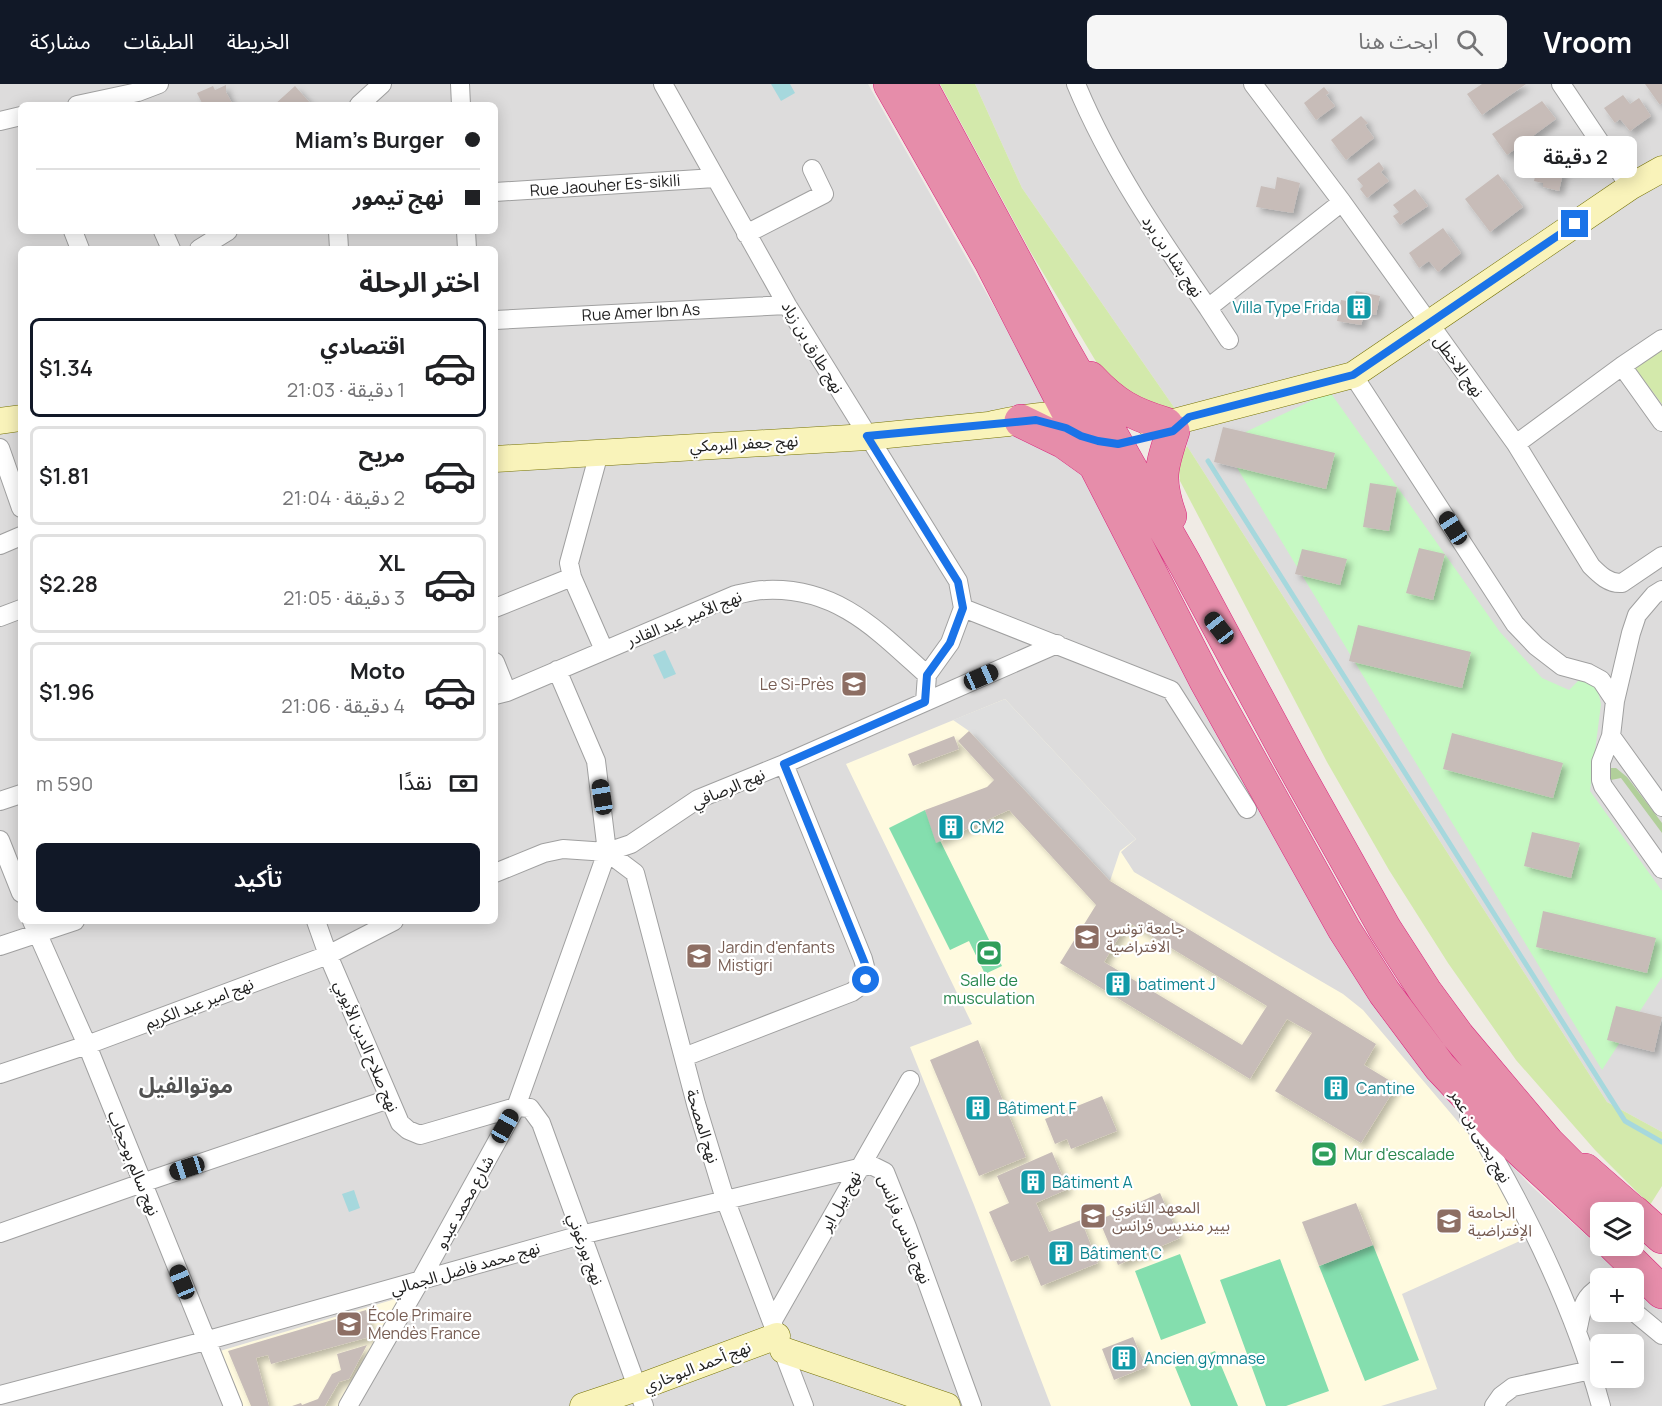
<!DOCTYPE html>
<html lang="ar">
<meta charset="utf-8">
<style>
:root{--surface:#fff;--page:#f6f6f6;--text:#202124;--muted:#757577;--line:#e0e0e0;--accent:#111827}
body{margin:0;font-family:Manrope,"Noto Sans Arabic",sans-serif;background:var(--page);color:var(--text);direction:rtl;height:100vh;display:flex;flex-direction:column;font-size:22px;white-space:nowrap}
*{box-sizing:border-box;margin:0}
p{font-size:20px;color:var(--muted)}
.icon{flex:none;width:33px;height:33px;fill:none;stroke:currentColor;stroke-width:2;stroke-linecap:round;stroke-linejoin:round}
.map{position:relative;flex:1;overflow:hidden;direction:ltr}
.panel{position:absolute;left:18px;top:162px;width:480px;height:678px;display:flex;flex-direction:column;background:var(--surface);border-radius:9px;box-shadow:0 3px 15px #0003;direction:rtl}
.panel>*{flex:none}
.hud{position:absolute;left:18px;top:18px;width:480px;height:132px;border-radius:9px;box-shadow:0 3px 15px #0003;direction:rtl;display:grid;align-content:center;height:132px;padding:0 18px;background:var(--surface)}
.controls{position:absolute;left:1590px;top:1118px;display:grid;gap:12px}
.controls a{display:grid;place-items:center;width:54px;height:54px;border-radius:9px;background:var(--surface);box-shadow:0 3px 15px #0003;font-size:30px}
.end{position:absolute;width:27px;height:27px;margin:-14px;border:8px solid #1a73e8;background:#fff;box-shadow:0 0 0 3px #fff}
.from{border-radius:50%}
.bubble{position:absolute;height:42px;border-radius:9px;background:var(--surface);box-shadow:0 3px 15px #0003;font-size:20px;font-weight:600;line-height:42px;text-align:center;direction:rtl}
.car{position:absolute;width:18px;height:36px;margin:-18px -9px;border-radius:8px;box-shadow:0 0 4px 2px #0007;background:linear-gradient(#222 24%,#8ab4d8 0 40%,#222 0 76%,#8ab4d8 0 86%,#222 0)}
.hud b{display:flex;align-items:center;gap:21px;height:57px;font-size:22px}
.hud b+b{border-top:2px solid var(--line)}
.hud i{width:15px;height:15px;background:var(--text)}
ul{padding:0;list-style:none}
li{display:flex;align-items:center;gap:18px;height:99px;margin:0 12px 9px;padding:0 6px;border:3px solid var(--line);border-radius:9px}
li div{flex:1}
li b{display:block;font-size:22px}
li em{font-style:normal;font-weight:600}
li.active{border-color:var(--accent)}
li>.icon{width:54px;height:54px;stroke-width:1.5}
h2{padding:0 18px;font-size:27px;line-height:72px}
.pay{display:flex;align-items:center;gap:15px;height:66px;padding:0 18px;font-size:22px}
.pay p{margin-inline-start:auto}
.button{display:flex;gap:12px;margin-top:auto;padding:12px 18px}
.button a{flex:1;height:69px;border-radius:9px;background:var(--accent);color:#fff;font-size:24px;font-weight:600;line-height:69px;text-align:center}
header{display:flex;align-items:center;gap:36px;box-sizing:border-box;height:84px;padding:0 30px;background:var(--accent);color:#fff}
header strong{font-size:28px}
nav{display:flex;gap:33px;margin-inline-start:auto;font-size:21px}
.search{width:420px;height:54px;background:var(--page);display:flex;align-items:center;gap:15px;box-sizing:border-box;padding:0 21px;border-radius:9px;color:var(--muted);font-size:22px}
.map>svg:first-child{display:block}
.residential{fill:#dddcdc;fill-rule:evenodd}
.education{fill:#fffadf}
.grass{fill:#d3e9ab}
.forest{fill:#b1cf9a}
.park{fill:#c6f9c3}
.pitch{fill:#84deae}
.parking{fill:#dfdfdf}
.water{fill:#a6d8dd}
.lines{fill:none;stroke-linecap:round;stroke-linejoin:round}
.stream{stroke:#a6d8dd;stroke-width:5}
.building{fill:#c7bcb8;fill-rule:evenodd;filter:url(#shadow)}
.street-casing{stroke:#a0a0a0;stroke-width:20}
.secondary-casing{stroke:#767305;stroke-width:27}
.highway-casing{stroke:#da267d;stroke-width:34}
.street{stroke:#fff;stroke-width:18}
.secondary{stroke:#f9f3ba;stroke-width:26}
.highway{stroke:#e68daa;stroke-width:33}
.route{stroke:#1a73e8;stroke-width:8}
.labels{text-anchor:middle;stroke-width:4.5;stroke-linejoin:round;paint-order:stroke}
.street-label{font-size:16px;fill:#1f1f1f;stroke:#fff}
.culture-label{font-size:16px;fill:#0d838f;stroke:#fff;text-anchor:start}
.education-label{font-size:16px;fill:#785e54;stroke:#fff;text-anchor:start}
.leisure-label{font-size:16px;fill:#27864d;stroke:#fff}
.district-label{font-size:22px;font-weight:bold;fill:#525252;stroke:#fff}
</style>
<header>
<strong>Vroom</strong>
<div class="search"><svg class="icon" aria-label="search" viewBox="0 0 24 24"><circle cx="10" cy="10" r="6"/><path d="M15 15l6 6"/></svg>ابحث هنا</div>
<nav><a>الخريطة</a><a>الطبقات</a><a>مشاركة</a></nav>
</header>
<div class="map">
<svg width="1662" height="1322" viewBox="0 0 1662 1322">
<defs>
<filter id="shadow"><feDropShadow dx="4.5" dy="4.5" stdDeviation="3" flood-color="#0004"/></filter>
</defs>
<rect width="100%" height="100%" fill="#f0ebe5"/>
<path class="residential" d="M 0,0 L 868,0 L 1428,989 L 1528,1099 L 1662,1219 L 1662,1322 L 0,1322 ZM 21,21 L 495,21 L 495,147 L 21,147 ZM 21,165 L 495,165 L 495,837 L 21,837 ZM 1600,1194 L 1634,1194 L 1634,1227 L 1600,1227 ZM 1600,1260 L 1634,1260 L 1634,1293 L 1600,1293 Z
M 975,0 L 1662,0 L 1662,1048 L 1607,1018 L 1187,362 L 1178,329 L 1022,104 Z"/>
<path class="education" d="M 1005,615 L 1136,755 L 1121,768 L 1134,788 L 1343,910 L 1363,926 L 1482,1066 L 1533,1151 L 1402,1210 L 1437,1305 L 1381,1322 L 1051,1322 L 974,1121 L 910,963 L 972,940 L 846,680 Z
M 402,1213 L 339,1322 L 242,1322 L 220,1267 Z"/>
<path class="grass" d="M 940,0 L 975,0 L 1022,104 L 1178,329 L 1113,306 L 1030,167 Z
M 1662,263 L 1662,320 L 1634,283 Z
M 1187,362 L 1607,1018 L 1662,1048 L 1662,1102 L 1650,1121 L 1595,1066 L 1516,976 L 1448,879 L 1389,786 L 1327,678 L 1180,397 L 1178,379 Z"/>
<path class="forest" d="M 1611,684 L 1616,684 L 1627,693 L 1662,739 L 1662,749 L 1621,694 L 1606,697 L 1607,687 Z"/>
<path class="park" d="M 1330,308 L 1500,548 L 1542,594 L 1569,606 L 1578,597 C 1595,598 1598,604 1601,620 L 1590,707 L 1662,807 L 1662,893 L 1602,986 L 1222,359 Z"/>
<path class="pitch" d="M 925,726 L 1002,882 L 985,890 L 969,857 L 950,866 L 889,744 Z
M 1373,1161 L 1419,1276 L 1365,1297 L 1319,1182 Z
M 1180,1170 L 1206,1239 L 1161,1256 L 1135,1187 Z
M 1280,1175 L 1329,1307 L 1286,1322 L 1266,1322 L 1220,1196 Z
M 1215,1267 L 1238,1322 L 1191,1322 L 1175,1283 Z"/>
<path class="parking" d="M 1005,615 L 1136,755 L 1120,767 L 1110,797 L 969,647 L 953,636 Z"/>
<path class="water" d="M 771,0 L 790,0 L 795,9 L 781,17 Z
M 665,566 L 676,590 L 664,595 L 653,571 Z
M 354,1106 L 360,1124 L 349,1128 L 342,1110 Z"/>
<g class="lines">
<path class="stream" d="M 1208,377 L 1625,1037 L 1662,1058"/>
</g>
<path class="building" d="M 1482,0 L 1526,0 L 1482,31 L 1467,10 Z
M 1645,0 L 1662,0 L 1662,19 L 1660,21 Z
M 226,1 L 226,8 L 233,21 L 203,21 L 197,9 L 213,2 L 215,6 Z
M 295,2 L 311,20 L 274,21 Z
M 1324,3 L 1329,9 L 1326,11 L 1335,22 L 1316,36 L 1304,19 Z
M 1623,11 L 1630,20 L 1639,14 L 1651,32 L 1630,47 L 1620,35 L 1615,39 L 1604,24 Z
M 1542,17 L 1556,35 L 1507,71 L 1492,50 Z
M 1361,32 L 1368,39 L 1365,41 L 1374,54 L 1346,76 L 1331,56 Z
M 1555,64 L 1578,68 L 1574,86 L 1564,85 L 1559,107 L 1543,103 L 1543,99 L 1534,97 L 1540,72 L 1552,76 Z
M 1379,78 L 1384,85 L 1381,88 L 1389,97 L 1367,114 L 1360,105 L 1363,102 L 1357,95 Z
M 1498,90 L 1523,123 L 1490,148 L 1465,115 Z
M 1277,93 L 1300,99 L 1293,129 L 1256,123 L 1261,102 L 1275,105 Z
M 1415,105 L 1428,122 L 1400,141 L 1393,132 L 1399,128 L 1393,121 Z
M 1443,144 L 1461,169 L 1438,188 L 1429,177 L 1419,184 L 1409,169 Z
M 1356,207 L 1380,212 L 1376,231 L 1365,228 L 1361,241 L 1337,237 L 1341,216 L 1353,218 Z
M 1223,343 L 1335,369 L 1326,405 L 1214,378 Z
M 1370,399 L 1397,403 L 1389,447 L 1363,443 Z
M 1419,464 L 1445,470 L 1433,516 L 1406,509 Z
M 1302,465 L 1347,475 L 1340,501 L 1295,490 Z
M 1358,541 L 1471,568 L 1462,604 L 1349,577 Z
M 969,647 L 1110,797 L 1376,960 L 1364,981 L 1397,1001 L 1361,1059 L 1275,1007 L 1312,949 L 1287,935 L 1250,995 L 1060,879 L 1096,821 L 1009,726 L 936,759 L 925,726 L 987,703 L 994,696 L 958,657 ZM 1128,838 L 1267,922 L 1242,961 L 1104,878 Z
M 1452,649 L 1563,679 L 1553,714 L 1443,685 Z
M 954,652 L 959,665 L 913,682 L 908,670 Z
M 1532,748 L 1580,759 L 1571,794 L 1524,782 Z
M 1543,827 L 1656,854 L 1647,889 L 1536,863 Z
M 1616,922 L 1662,933 L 1654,968 L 1607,956 Z
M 978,956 L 1026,1073 L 979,1092 L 930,976 Z
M 1102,1012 L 1117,1047 L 1071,1065 L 1067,1055 L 1055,1060 L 1045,1035 Z
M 1052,1068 L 1068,1105 L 1036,1119 L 1049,1148 L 1081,1136 L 1098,1179 L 1041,1202 L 1028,1171 L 1011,1178 L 989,1128 L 1009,1119 L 997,1092 Z
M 1160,1109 L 1180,1154 L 1118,1181 L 1099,1136 Z
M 1356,1119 L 1373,1161 L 1319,1182 L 1302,1138 Z
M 366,1226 L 373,1252 L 271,1280 L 268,1271 L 256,1274 L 269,1322 L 251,1322 L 228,1267 Z
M 1133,1253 L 1146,1283 L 1114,1296 L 1102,1265 Z
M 367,1261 L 349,1295 L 339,1298 L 325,1322 L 292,1322 L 301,1319 L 302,1321 L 318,1315 L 332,1290 L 341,1286 L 337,1270 Z"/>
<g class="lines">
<defs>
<path id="street" d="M 460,0 L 461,21
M 663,0 L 787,221 L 958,497 L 963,524
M 1076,0 C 1109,80 1159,153 1208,224 L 1342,118
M 1253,0 L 1342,118 L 1516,360 L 1591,482 C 1600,491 1609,500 1622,499 L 1662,472
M 1561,0 L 1630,103
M 77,21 L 138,8 L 159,0
M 359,21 L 382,0
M 0,37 L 21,32
M 495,108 L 715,94
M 73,147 L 80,165
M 163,147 L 171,165
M 338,147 L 339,165
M 466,147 L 467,165
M 746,150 L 824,110 L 812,85
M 199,165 L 228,147
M 1208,224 L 1229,256
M 495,236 L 787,221
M 1622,282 L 1662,338
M 1353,291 L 1515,540 L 1536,562 L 1562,582 L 1588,589 L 1601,596 L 1615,617
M 1516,360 L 1622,282 L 1662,255
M 0,364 L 21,424
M 599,369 L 569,479 L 572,493 L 604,566
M 0,461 L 21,452
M 1662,506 L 1654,511 L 1637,531 L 1631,549 L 1615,617 L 1611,652 L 1601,678 L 1601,696 L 1603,702 L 1662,785
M 495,524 L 572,493
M 963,524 L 1171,606 L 1247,725
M 0,533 L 21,525
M 495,578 L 507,608
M 495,611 L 507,608 L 735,511 C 745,509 756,506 766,506 C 838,503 878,547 927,591
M 925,618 L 1057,560
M 1611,652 L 1662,723
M 0,717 L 21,710
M 0,756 L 21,809
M 607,768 L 635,789 L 696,1020 L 725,1115 L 804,1322
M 495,789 L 544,769 L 563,765 L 607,768 L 631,760 L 698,715 L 784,680 L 925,618 L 927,591 L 950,559 L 963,524
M 32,837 L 87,961 L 233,1322
M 316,837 L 328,871 L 400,1039 L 408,1046 L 420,1051 L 516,1023 L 530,1024 L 541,1039 L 644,1322
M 0,862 L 75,837
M 684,973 L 852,908 C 866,899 868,890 863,875 L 784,680
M 0,990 L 87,961 L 328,871 L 394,837
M 1469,1031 C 1524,1122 1573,1219 1601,1322
M 0,1149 L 142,1099 L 389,1015
M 1633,1227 L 1662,1251
M 772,1238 L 910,996
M 1577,1248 C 1582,1228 1581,1214 1600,1203
M 0,1311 L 205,1257 L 581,1151 L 871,1081 L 885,1088 L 907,1143 L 972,1322
M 348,1322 L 420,1197 L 516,1023 L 607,768 L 596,677 L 557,586
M 1494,1322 L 1501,1312 L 1513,1303 L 1591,1286"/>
<path id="secondary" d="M 0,337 L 21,334
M 993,340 C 1024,333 1052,328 1084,334
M 1150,340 L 1166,340 L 1353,291 L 1630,103 L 1662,85
M 495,375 L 867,353 L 1009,339
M 783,1266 L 947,1322
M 583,1322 L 637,1304 L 777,1252"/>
<path id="highway" d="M 890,0 L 990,176 L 1206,597 L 1344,845 L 1384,908 L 1440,983 L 1503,1050 L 1600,1140
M 920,0 L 1061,262 L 1185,480 L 1292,679 L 1385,845 L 1425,907 L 1458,952 L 1548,1059 L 1597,1108
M 1090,294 C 1114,320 1132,330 1166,340
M 1021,337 L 1064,358 L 1092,378
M 1170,432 C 1157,395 1161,383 1173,347
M 1585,1086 L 1633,1128
M 1634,1128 L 1662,1153
M 1614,1161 L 1662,1208"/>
</defs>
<use href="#street" class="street-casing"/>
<use href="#secondary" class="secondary-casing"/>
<use href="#highway" class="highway-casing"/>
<use href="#street" class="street"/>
<use href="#secondary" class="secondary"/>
<use href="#highway" class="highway"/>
</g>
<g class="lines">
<path class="route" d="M 866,896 L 867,885 L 863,875 L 784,680 L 925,618 L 927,591 L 950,559 L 963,524 L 958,498 L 867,352 L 1036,336 L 1066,344 L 1081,352 L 1098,357 L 1118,360 L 1173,347 L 1189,333 L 1353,291 L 1575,140"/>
</g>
<defs>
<symbol id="building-square" viewBox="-11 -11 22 22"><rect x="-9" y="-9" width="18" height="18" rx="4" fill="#0f9aa8" stroke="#fff"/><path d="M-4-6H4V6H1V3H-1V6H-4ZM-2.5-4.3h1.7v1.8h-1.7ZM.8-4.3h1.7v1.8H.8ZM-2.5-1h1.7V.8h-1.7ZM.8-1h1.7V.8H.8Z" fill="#fff"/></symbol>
<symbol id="school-square" viewBox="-11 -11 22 22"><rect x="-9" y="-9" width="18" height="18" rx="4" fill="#8d6e63" stroke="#fff"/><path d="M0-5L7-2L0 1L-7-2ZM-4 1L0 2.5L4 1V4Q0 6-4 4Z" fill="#fff"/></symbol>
<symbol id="university-square" viewBox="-11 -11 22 22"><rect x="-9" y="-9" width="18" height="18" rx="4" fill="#8d6e63" stroke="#fff"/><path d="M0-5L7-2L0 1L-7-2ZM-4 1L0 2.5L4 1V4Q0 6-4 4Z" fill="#fff"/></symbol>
<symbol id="stadium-square" viewBox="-11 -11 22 22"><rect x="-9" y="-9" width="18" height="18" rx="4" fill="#2e9e5b" stroke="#fff"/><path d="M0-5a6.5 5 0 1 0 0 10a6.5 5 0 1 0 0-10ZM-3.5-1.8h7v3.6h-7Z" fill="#fff"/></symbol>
</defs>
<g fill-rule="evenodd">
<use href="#building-square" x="1344" y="208" width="30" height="30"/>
<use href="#school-square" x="839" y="585" width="30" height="30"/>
<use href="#building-square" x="936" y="728" width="30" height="30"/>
<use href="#university-square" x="1072" y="838" width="30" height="30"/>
<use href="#stadium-square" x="974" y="854" width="30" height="30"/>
<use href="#school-square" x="684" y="857" width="30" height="30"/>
<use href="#building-square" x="1103" y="885" width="30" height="30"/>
<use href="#building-square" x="1321" y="989" width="30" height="30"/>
<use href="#building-square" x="963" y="1009" width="30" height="30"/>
<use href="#stadium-square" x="1309" y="1055" width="30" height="30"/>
<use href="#building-square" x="1018" y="1083" width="30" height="30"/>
<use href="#school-square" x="1078" y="1117" width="30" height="30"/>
<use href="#university-square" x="1434" y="1122" width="30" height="30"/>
<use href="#building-square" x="1046" y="1154" width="30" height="30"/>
<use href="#school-square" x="334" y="1225" width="30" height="30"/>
<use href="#building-square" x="1109" y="1259" width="30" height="30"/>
</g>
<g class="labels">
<g class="street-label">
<text transform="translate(605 101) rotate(-4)" y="6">Rue Jaouher Es-sikili</text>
<text transform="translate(1173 172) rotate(56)" y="6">نهج بشار بن برد</text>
<text transform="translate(641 228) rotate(-3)" y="6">Rue Amer Ibn As</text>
<text transform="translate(813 263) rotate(59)" y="6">نهج طارق بن زياد</text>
<text transform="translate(1459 282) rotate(54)" y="6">نهج الاخطل</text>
<text transform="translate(744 359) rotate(-3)" y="6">نهج جعفر البرمكي</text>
<text transform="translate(684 534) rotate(-22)" y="6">نهج الأمير عبد القادر</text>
<text transform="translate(728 704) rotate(-23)" y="6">نهج الرصافي</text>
<text transform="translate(199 919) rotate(-21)" y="6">نهج امير عبد الكريم</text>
<text transform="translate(367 962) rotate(67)" y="6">نهج صلاح الدين الأيوبي</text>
<text transform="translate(703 1042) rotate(73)" y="6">نهج المصحة</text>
<text transform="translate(1481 1052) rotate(60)" y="6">نهج يحيى بن عمر</text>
<text transform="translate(134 1079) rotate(68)" y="6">نهج سالم بوحجاب</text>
<text transform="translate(840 1117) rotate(-61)" y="6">نهج بيل اير</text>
<text transform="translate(464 1118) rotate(-61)" y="6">شارع محمد عبدو</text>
<text transform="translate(905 1145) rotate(68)" y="6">نهج ماندس فرانس</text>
<text transform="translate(586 1165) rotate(70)" y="6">نهج بورغوني</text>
<text transform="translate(465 1184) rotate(-16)" y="6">نهج محمد فاضل الجمالي</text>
<text transform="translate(697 1282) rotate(-21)" y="6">نهج أحمد البوخاري</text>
</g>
<g class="culture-label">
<text x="1340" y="229" text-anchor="end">Villa Type Frida</text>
<text x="970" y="749">CM2</text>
<text x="1138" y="906">batiment J</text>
<text x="1356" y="1010">Cantine</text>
<text x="998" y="1030">Bâtiment F</text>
<text x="1052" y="1104">Bâtiment A</text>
<text x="1080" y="1175">Bâtiment C</text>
<text x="1144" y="1280">Ancien gymnase</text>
</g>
<g class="education-label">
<text x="834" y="606" text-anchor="end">Le Si-Près</text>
<text x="1106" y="850">جامعة تونس<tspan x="1106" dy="18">الافتراضية</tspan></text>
<text x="718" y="869">Jardin d'enfants<tspan x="718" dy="18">Mistigri</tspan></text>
<text x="1112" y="1129">المعهد الثانوي<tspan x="1112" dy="18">بيير منديس فرانس</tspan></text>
<text x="1468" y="1134">الجامعة<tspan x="1468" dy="18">الإفتراضية</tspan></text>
<text x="368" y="1237">École Primaire<tspan x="368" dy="18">Mendès France</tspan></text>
</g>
<g class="leisure-label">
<text x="989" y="902">Salle de<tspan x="989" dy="18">musculation</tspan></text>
<text x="1344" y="1076" text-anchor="start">Mur d'escalade</text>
</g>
<g class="district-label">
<text x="186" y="1009">موتوالفيل</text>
</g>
</g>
</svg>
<div class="controls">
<a><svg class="icon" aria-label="layers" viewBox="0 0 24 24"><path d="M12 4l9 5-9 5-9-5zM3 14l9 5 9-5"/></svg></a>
<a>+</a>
<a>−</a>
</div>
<i class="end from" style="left:866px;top:896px"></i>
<i class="end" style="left:1575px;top:140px"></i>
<div class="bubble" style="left:1514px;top:52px;width:123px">2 دقيقة</div>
<i class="car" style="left:1453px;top:444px;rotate:327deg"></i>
<i class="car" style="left:1219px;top:544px;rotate:322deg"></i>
<i class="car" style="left:981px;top:593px;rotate:66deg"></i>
<i class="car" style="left:602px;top:713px;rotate:351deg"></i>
<i class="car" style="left:505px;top:1042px;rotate:29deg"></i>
<i class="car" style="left:187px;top:1084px;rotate:252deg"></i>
<i class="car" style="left:182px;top:1198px;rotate:338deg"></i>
<div class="hud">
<b><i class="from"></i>Miam's Burger</b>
<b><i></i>نهج تيمور</b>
</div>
<section class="panel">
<h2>اختر الرحلة</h2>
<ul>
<li class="active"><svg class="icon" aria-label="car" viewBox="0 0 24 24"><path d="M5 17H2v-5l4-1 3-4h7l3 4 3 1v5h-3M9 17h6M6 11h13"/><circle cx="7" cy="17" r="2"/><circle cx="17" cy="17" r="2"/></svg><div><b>اقتصادي</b><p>1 دقيقة · 21:03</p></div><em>$1.34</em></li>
<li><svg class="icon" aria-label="car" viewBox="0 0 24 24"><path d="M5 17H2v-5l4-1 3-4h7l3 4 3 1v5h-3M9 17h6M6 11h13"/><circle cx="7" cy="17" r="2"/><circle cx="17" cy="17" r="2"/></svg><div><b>مريح</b><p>2 دقيقة · 21:04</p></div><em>$1.81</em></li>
<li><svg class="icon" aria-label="car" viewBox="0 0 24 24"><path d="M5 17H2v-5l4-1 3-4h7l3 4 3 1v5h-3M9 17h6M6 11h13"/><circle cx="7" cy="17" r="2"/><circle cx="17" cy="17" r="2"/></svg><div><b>XL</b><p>3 دقيقة · 21:05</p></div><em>$2.28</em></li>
<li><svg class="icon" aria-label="car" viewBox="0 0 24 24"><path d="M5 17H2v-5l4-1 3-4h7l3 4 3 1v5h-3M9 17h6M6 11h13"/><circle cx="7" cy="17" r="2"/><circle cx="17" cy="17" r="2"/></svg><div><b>Moto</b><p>4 دقيقة · 21:06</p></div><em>$1.96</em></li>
</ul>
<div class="pay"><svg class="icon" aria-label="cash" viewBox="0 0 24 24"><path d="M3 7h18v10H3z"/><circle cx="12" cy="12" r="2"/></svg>نقدًا<p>590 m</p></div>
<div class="button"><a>تأكيد</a></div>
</section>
</div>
